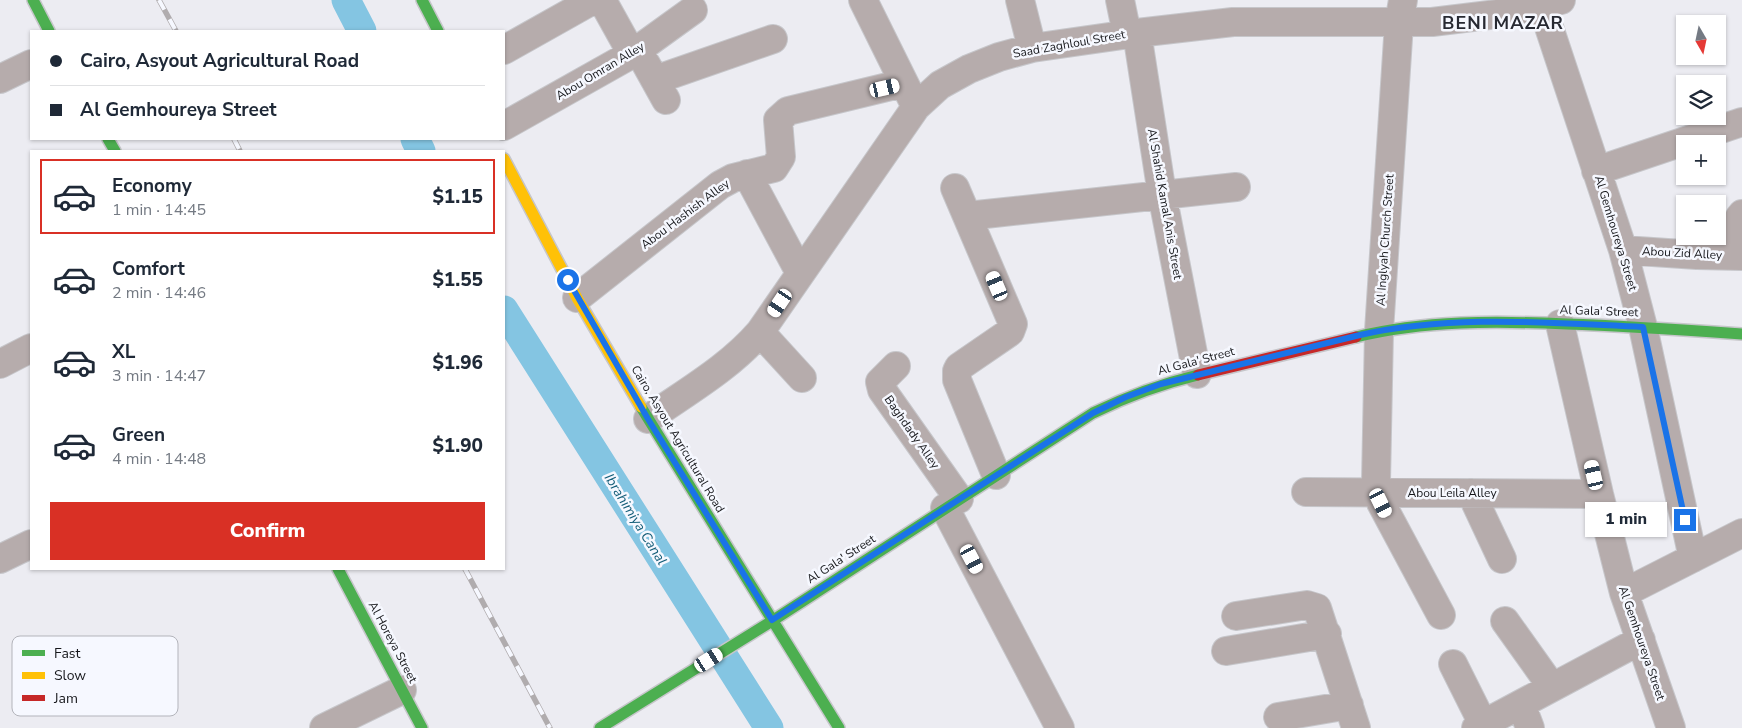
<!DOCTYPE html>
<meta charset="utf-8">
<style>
:root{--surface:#fff;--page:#f6f6f7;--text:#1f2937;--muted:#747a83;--line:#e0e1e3;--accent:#d93025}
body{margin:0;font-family:"Nunito Sans",sans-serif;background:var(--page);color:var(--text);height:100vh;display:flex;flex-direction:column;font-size:19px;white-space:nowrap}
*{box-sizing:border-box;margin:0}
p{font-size:16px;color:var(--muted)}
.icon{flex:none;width:28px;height:28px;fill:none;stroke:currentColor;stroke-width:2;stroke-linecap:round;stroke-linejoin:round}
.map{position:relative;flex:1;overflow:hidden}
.panel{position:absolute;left:30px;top:150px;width:475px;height:420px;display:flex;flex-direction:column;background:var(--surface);border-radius:0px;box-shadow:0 1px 4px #0004}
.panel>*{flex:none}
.banner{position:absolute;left:30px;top:30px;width:475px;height:110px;border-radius:0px;box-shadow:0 1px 4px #0004;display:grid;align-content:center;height:110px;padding:0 20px;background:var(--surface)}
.needle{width:32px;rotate:171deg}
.fabs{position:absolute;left:1676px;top:15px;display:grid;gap:10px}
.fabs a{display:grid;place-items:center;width:50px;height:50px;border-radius:0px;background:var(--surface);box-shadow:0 1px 4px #0004;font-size:25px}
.end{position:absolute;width:22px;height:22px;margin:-11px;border:6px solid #1a73e8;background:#fff;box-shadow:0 0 0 2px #fff}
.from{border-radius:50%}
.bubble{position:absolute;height:35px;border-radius:0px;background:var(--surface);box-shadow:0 1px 4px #0004;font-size:16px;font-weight:800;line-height:35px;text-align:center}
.car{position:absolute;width:15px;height:30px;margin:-15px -8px;border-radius:6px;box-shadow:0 0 4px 1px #0007;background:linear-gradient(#fff 24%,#345 0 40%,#fff 0 76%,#345 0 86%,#fff 0)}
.banner b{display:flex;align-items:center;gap:18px;height:48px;font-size:19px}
.banner b+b{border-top:1px solid var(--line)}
.banner i{width:12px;height:12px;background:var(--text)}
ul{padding:9px 0 0;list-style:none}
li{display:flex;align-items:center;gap:15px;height:75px;margin:0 10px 8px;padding:0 10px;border:2px solid transparent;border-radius:0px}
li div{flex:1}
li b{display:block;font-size:19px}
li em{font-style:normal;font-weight:800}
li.current{border-color:var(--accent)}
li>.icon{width:45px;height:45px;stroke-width:1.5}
.primary-button{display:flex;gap:10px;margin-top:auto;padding:10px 20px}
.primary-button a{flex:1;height:58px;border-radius:0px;background:var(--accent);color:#fff;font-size:20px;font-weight:800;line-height:58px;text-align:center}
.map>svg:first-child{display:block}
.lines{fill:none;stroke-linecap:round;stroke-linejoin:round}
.canal{stroke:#84c5e2;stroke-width:29}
.street-casing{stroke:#c6c6ca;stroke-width:30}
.fast-casing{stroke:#c6c6ca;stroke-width:14}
.slow-casing{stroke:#c6c6ca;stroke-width:14}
.jam-casing{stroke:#c6c6ca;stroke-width:14}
.street{stroke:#b6acac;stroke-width:28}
.fast{stroke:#4caf50;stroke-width:11}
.slow{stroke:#ffc107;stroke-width:11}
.jam{stroke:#c62828;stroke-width:11}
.rail-casing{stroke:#b0acae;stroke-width:5.5}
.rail{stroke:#f6f8ff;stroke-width:4;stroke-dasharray:11;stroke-linecap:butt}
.route{stroke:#1a73e8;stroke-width:6}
.labels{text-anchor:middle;stroke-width:5;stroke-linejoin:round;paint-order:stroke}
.street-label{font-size:12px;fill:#16171b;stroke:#f6f8ff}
.water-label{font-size:14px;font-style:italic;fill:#135d78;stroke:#f6f8ff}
.district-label{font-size:18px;font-weight:bold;letter-spacing:1px;fill:#272932;stroke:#f6f8ff}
.key{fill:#f6f8ff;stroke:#b3b4bb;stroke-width:1}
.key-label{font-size:14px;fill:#16171b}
</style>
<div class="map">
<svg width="1742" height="728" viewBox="0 0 1742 728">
<rect width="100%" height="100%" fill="#ececf2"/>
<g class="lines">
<path class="canal" d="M 346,0 L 362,31
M 415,139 L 421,151
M 504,310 L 769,728"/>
<defs>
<path id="street" d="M 602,0 L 632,54
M 863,0 L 912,99
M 1020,0 L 1032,48
M 1120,0 L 1127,34
M 1403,0 L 1399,23 L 1379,331 L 1376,482 L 1381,503 L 1441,615
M 1540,0 L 1623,250 L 1643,327 L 1693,558
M 1137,33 L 1162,194 L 1197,374
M 504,50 L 593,0
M 646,64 L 666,100
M 0,79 L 31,64
M 655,80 L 773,39
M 504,126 L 632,54 L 693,10
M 1596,171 L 1742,122
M 747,174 L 800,273
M 955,188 L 1013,324 L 1010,332 L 959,367 L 957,371 L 957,380 L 996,475
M 967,216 L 1236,187
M 1623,250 L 1697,255 L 1742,256
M 1737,256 C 1737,243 1732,224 1742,214
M 577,298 L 720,185 L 733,178 L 774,168 L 781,157 L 778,120 L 788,111 L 904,83
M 1560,324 L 1599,494 L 1624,593 L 1671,728
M 760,332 L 802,378
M 0,364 L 31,348
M 896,366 L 880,382 L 882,390 L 959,499
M 648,419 C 686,392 729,368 760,332 L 916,107 L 940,85 L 969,69 L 999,57 L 1032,48 L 1137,33 L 1233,22 L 1432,22 L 1505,13 L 1561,0
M 1306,492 L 1599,494
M 1471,493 L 1502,559
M 945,508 L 1060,728
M 0,559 L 31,544
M 1624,593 L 1742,533
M 1236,616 L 1307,605 L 1317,608 L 1356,728
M 1505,621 L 1552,687
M 1226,651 L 1327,634
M 1453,664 L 1483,724
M 1521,704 L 1530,728
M 1278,717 L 1349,705
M 324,728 L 402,690
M 1476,728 L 1641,640"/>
<path id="fast" d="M 33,0 L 49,31
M 422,0 L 438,31
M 108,139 L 115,151
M 1356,337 C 1425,320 1497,321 1567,324 C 1626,326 1684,330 1742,334
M 641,407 L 839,728
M 338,569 L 422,728
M 600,728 L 772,621 L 1093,413 C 1128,396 1160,384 1198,375"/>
<path id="slow" d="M 504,159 L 577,298 L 641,407"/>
<path id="jam" d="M 1198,375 L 1356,337"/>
</defs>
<use href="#street" class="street-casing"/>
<use href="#fast" class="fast-casing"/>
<use href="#slow" class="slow-casing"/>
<use href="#jam" class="jam-casing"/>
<use href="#street" class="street"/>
<use href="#fast" class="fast"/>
<use href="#slow" class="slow"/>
<use href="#jam" class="jam"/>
<defs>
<path id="rail" d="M 159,0 L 176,31
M 234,139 L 240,151
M 465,569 L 550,728"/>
</defs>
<use href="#rail" class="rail-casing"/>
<use href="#rail" class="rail"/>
</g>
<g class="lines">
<path class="route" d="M 568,280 L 648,419 L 772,620 L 1093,413 L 1126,397 L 1161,384 L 1360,335 C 1453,314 1549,323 1643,327 L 1685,520"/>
</g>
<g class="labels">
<g class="street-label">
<text transform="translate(1069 44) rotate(-10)" y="4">Saad Zaghloul Street</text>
<text transform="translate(600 71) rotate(-31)" y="4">Abou Omran Alley</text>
<text transform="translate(1165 204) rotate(80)" y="4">Al Shahid Kamal Anis Street</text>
<text transform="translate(685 214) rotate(-37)" y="4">Abou Hashish Alley</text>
<text transform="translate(1616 233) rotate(73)" y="4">Al Gemhoureya Street</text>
<text transform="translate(1385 240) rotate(-86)" y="4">Al Inglyah Church Street</text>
<text transform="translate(1682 253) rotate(3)" y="4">Abou Zid Alley</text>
<text transform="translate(1599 311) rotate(2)" y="4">Al Gala' Street</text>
<text transform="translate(1196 361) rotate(-15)" y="4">Al Gala' Street</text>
<text transform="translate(912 432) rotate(55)" y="4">Baghdady Alley</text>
<text transform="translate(678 439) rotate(59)" y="4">Cairo, Asyout Agricultural Road</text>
<text x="1452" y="497">Abou Leila Alley</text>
<text transform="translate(841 559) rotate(-33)" y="4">Al Gala' Street</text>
<text transform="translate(393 642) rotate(62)" y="4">Al Horeya Street</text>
<text transform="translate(1642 643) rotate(71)" y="4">Al Gemhoureya Street</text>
</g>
<g class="water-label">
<text transform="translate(636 519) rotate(58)" y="5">Ibrahimiya Canal</text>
</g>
<g class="district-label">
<text x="1503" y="29">BENI MAZAR</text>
</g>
</g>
<rect x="12" y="636" width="166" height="80" rx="8" class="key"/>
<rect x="22" y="650" width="23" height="6" fill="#4caf50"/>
<rect x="22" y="672" width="23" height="7" fill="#ffc107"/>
<rect x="22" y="695" width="23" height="6" fill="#c62828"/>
<g class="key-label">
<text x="54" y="658">Fast</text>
<text x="54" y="680">Slow</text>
<text x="54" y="703">Jam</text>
</g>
</svg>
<div class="fabs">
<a><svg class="needle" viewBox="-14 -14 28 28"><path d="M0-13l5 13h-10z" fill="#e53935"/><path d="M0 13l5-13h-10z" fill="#747a83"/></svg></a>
<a><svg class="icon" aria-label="layers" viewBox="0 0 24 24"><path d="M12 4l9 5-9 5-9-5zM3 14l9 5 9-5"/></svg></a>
<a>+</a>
<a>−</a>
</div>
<i class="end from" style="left:568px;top:280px"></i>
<i class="end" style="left:1685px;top:520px"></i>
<div class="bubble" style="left:1585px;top:502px;width:82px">1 min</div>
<i class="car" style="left:885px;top:88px;rotate:77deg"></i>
<i class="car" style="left:997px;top:286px;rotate:337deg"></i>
<i class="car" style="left:780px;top:303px;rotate:214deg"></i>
<i class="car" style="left:1594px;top:475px;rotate:347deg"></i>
<i class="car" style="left:1381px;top:503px;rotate:154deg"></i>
<i class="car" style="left:972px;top:559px;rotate:152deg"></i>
<i class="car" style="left:709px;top:660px;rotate:58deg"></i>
<div class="banner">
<b><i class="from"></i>Cairo, Asyout Agricultural Road</b>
<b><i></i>Al Gemhoureya Street</b>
</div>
<section class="panel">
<ul>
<li class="current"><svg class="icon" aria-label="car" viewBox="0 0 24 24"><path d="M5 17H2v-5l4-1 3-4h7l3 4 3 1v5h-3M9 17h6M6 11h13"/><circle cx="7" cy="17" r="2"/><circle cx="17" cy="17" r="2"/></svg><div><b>Economy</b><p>1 min · 14:45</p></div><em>$1.15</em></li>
<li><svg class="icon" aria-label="car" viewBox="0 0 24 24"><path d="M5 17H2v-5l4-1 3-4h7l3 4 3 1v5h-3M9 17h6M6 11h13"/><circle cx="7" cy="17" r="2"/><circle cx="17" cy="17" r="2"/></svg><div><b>Comfort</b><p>2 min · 14:46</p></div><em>$1.55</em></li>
<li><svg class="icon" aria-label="car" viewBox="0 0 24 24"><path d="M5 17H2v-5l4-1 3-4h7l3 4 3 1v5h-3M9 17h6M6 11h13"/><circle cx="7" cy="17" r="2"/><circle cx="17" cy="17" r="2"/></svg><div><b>XL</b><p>3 min · 14:47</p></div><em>$1.96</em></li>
<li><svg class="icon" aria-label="car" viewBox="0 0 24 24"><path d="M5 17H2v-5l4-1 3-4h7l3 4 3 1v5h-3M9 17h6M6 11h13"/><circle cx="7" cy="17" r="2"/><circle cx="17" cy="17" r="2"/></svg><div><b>Green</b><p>4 min · 14:48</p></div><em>$1.90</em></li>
</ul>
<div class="primary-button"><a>Confirm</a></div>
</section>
</div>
